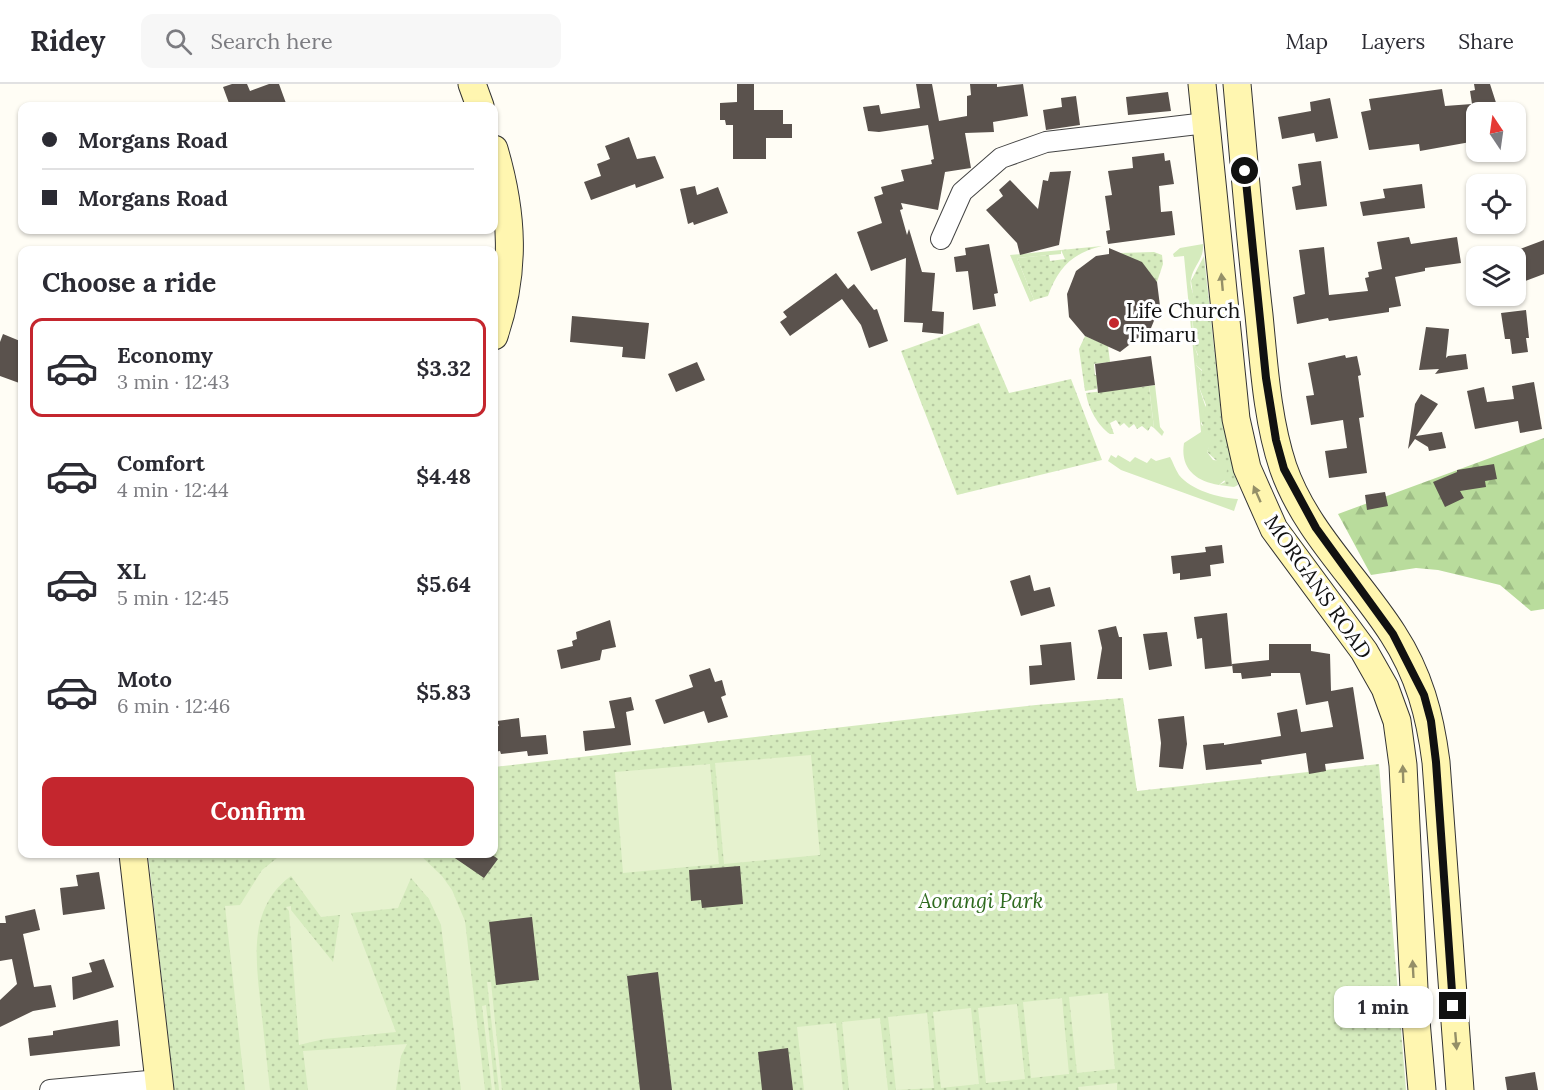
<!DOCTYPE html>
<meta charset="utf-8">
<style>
:root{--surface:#fff;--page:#f7f7f7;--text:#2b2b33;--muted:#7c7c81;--line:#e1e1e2;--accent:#c4262e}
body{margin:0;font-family:Lora,serif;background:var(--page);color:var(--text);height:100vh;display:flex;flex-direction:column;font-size:22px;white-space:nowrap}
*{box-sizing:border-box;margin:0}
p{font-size:20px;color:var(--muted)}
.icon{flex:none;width:33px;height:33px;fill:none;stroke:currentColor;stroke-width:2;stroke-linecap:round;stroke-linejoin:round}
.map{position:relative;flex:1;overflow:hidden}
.panel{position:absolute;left:18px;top:162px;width:480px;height:612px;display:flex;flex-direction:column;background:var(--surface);border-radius:12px;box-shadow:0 2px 4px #0004}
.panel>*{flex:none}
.hud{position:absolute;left:18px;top:18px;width:480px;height:132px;border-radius:12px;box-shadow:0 2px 4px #0004;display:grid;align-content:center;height:132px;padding:0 24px;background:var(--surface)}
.needle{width:39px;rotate:347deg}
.controls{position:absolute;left:1466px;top:18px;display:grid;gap:12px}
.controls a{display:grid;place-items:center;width:60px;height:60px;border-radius:12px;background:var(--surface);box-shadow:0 2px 4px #0004;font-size:30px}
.end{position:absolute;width:27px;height:27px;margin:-14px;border:8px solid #111;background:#fff;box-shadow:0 0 0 3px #fff}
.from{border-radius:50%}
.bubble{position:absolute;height:42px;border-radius:12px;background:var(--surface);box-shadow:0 2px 4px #0004;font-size:20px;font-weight:700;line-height:42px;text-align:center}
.hud b{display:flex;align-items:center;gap:21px;height:57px;font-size:22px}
.hud b+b{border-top:2px solid var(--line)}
.hud i{width:15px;height:15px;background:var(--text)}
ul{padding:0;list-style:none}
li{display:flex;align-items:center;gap:18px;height:99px;margin:0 12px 9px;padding:0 12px;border:3px solid transparent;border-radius:12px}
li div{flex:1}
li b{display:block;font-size:22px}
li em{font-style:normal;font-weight:700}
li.on{border-color:var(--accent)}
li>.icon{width:54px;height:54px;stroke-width:1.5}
h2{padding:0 24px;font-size:27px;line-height:72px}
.button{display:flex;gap:12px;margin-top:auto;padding:12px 24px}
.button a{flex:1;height:69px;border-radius:12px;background:var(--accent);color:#fff;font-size:24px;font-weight:700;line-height:69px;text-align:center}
header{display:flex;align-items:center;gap:36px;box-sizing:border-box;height:84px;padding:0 30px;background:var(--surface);border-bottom:2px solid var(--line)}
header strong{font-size:28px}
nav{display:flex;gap:33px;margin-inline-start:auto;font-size:21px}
.search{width:420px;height:54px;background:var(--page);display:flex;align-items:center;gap:15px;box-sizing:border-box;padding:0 21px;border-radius:12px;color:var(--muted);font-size:22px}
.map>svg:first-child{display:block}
.grass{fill:url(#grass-dots)}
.forest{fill:url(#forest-firs)}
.garden{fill:#d5ebbd}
.pitch{fill:#e6f2cf}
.building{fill:#5a524d}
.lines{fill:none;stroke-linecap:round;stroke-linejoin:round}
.street-casing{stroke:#444;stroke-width:22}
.secondary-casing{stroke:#333;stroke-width:29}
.street{stroke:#fff;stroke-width:20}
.secondary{stroke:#fff6b0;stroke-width:27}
.oneway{fill:#948f68}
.route{stroke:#111;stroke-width:8}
.poi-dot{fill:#c4262e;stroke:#fff;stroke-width:2}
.labels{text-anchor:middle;stroke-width:6;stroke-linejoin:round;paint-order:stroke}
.poi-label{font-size:21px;fill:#111;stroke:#fff;text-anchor:start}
.street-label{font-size:21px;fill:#111;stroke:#fff}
.park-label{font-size:21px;font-style:italic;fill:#2f6b1f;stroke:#fff}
</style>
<header>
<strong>Ridey</strong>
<div class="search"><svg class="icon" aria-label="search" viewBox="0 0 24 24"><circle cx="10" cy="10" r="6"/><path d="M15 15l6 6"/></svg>Search here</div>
<nav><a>Map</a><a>Layers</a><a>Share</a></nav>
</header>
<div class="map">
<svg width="1544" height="1006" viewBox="0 0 1544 1006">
<defs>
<pattern id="grass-dots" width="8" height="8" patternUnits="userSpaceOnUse" patternTransform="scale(1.5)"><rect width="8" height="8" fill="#d5ebbd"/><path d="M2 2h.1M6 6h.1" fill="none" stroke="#b6c8a1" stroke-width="1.8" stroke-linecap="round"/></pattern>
<pattern id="forest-firs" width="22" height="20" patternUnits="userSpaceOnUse" patternTransform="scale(1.5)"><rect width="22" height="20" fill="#b9dc9c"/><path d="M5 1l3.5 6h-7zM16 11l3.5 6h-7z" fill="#9ebc85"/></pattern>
</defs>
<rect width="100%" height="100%" fill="#fffdf5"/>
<path class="grass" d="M 1102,162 C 1072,169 1058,184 1048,212 L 1034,216 L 1017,174 L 1049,171 L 1050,177 L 1065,175 L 1061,166 Z
M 1154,168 L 1162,171 L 1163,180 L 1157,198 L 1120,169 Z
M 1204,172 L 1222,336 L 1238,401 L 1234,403 L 1219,401 L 1225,398 L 1217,377 L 1207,368 L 1209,362 L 1201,336 L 1206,321 L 1199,303 L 1202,286 L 1196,281 L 1198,271 L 1195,264 L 1192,228 L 1194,217 L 1191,197 Z
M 979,239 L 1009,309 L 1071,295 L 1102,376 L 957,411 L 901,267 Z
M 1085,252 L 1108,262 L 1110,278 L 1094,280 L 1095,291 L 1098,291 L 1097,305 L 1085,307 L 1079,265 Z
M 1149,302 L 1154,344 L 1151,342 L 1148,347 L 1142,342 L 1137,345 L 1134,340 L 1129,344 L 1124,339 L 1120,342 L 1116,336 L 1110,339 L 1114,350 L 1110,350 C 1098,342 1088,324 1086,309 Z
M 1123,614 L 1137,707 L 1379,680 L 1406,1006 L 174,1006 L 148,770 L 494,770 L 494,683 L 1036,621 Z"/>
<path class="forest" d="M 1544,354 L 1544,525 L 1531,527 L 1500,501 L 1438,486 L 1416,484 L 1371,491 L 1338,430 Z"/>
<path class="garden" d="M 1203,160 C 1204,176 1194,180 1191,195 C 1189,203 1195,210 1194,218 C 1192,234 1191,259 1199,274 L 1196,281 L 1202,287 L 1199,303 L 1206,324 L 1201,340 L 1213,354 L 1207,368 L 1213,376 L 1222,377 L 1227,385 L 1226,395 L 1219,401 C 1195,397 1180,384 1184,359 L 1201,348 L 1184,172 L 1174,173 L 1173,170 L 1180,164 Z
M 1061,166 L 1061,170 L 1017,174 L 1034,216 L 1030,218 L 1010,171 Z
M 1155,301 L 1160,343 L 1164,348 L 1162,352 L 1154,344 L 1149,302 Z
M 1111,371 L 1116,374 L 1118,371 L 1130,378 L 1135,373 L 1147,379 L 1151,374 L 1156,377 L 1170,373 C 1173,378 1175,385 1179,391 C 1191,406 1219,414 1238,415 L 1234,427 L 1121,386 L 1108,377 Z"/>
<path class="pitch" d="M 811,671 L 820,771 L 724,780 L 715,679 Z
M 710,680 L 719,780 L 623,789 L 615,688 Z
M 282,770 L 419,770 L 442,792 L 452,806 L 465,837 L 485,1006 L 461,1006 L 441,841 L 429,815 L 411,794 L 398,824 L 351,829 L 396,948 L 324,955 L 299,961 L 289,827 L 286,823 L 291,822 L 291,826 L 333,878 L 340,831 L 321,833 L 291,792 C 247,824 256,877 261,924 C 264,951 267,979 270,1006 L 245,1006 L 225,822 L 240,821 L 262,786 Z
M 487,898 L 491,898 L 502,1006 L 499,1006 Z
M 1108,909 L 1115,985 L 1077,989 L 1069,913 Z
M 1062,914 L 1069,990 L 1031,994 L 1023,918 Z
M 1017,920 L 1025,995 L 986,999 L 978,924 Z
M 486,921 L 495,1006 L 492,1006 L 482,922 Z
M 971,924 L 979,1000 L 941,1004 L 933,928 Z
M 927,929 L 934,1004 L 896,1006 L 888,933 Z
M 880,934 L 888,1006 L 849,1006 L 842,938 Z
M 836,939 L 843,1006 L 804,1006 L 797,943 Z
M 407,960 L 401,972 L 396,1006 L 308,1006 L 303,967 Z
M 1117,999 L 1117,1006 L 1079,1006 L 1078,1003 Z"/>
<path class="building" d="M 232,0 L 247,0 L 250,7 L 269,0 L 279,0 L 287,22 L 230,22 L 223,3 Z
M 737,0 L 754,0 L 754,26 L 783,26 L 783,40 L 792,40 L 792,54 L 766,54 L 766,75 L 733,75 L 733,41 L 726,41 L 725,36 L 720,36 L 720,19 L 737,18 Z
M 916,0 L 932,0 L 939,37 L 967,32 L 967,12 L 971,11 L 970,0 L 997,0 L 997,3 L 1023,0 L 1028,32 L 993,38 L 994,48 L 965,49 L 971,84 L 945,88 L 938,126 L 901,119 L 903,125 L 900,126 L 907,151 L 909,145 L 922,188 L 935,189 L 932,227 L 944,228 L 943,250 L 922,248 L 923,239 L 904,238 L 906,174 L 871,187 L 857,148 L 882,139 L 874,113 L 883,110 L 881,103 L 904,97 L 901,86 L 932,80 L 931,76 L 934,75 L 928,41 L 879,48 L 868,47 L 863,23 L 879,21 L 881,30 L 920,24 Z
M 1474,0 L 1490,0 L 1499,28 L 1476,28 L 1476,57 L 1420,67 L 1419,60 L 1369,66 L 1361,28 L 1371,26 L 1369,15 L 1442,5 L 1445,22 L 1472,20 L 1470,7 L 1475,6 Z
M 1168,8 L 1171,27 L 1128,31 L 1126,13 Z
M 1076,12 L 1080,41 L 1046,46 L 1043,26 L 1062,23 L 1061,14 Z
M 1330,14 L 1338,54 L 1316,58 L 1314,49 L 1282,55 L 1278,33 L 1311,27 L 1310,18 Z
M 629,53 L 637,75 L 655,72 L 664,94 L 636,104 L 635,100 L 591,116 L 584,98 L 601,92 L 597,80 L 610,75 L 605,62 Z
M 1164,69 L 1165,77 L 1170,76 L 1174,100 L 1159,102 L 1161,128 L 1172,127 L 1175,151 L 1108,160 L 1106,147 L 1110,146 L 1105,112 L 1112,111 L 1108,87 L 1133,84 L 1132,73 Z
M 1321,77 L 1327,122 L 1296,126 L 1292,103 L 1301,101 L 1298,80 Z
M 1071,87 L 1059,161 L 1020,171 L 1017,159 L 986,126 L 1003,112 L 999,106 L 1010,96 L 1038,125 L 1043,96 L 1048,97 L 1050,88 Z
M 1422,100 L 1425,124 L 1363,132 L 1360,118 L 1385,114 L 1383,105 Z
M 695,102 L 697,111 L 718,103 L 728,129 L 694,141 L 693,138 L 688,140 L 680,105 Z
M 1409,153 L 1411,160 L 1457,153 L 1461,179 L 1425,184 L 1425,187 L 1395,193 L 1401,222 L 1389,224 L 1389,228 L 1329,237 L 1328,234 L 1297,240 L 1293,213 L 1305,210 L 1299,166 L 1324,163 L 1329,211 L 1368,207 L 1365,194 L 1369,193 L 1368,188 L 1382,185 L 1377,158 Z
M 1544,156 L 1544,190 L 1515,201 L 1515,167 Z
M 989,160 L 998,209 L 994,210 L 996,222 L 973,226 L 968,187 L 956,188 L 954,173 L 966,171 L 965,164 Z
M 1109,164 L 1142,178 L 1157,198 L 1160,222 L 1151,244 L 1120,268 L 1085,252 L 1069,233 L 1067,210 L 1076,187 L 1096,172 L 1109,170 Z
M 836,189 L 848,205 L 854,200 L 874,226 L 877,225 L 888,257 L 869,264 L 861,241 L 842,215 L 790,252 L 780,238 L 787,233 L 783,228 Z
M 1526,226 L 1529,254 L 1526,254 L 1528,268 L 1512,270 L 1510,255 L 1505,255 L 1501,229 Z
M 572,232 L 649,239 L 645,275 L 622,273 L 623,263 L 570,258 Z
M 1426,243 L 1449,245 L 1446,274 L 1448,272 L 1466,270 L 1468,285 L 1435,290 L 1439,285 L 1419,286 Z
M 3,250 L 20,257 L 18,263 L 22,264 L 22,300 L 0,292 L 0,258 Z
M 1345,271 L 1346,274 L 1357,272 L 1361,291 L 1358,292 L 1364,333 L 1359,334 L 1367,389 L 1329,394 L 1325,367 L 1347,364 L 1343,336 L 1311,341 L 1306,312 L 1314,311 L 1308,279 Z
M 1151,272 L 1155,301 L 1098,309 L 1095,280 Z
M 697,278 L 705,296 L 676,308 L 668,290 Z
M 1534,298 L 1542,345 L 1520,349 L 1518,337 L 1475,345 L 1467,307 L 1484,303 L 1487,318 L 1514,315 L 1512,302 Z
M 1421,310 L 1438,320 L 1416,352 L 1442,348 L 1446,364 L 1429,367 L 1428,363 L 1415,355 L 1408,365 L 1415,320 Z
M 1494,380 L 1497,395 L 1485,397 L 1486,403 L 1460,407 L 1464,414 L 1445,423 L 1433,398 L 1457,388 L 1457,386 Z
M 1385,408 L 1388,422 L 1367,426 L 1365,411 Z
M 1222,461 L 1224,479 L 1210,481 L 1211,492 L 1180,496 L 1180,489 L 1173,490 L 1171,472 L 1206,468 L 1205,463 Z
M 1030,491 L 1034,507 L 1050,503 L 1055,522 L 1021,532 L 1010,497 Z
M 1227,529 L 1232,582 L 1205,585 L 1202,554 L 1197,555 L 1194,533 Z
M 610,536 L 616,563 L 602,566 L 600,576 L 561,585 L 557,566 L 573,562 L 572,557 L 577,555 L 576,548 Z
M 1116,542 L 1119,553 L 1122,553 L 1122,595 L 1097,595 L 1102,564 L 1098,546 Z
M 1167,548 L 1172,582 L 1149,586 L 1143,550 Z
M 1071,558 L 1075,596 L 1030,601 L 1029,582 L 1042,581 L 1040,561 Z
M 1269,560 L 1311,560 L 1311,567 L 1330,570 L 1331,607 L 1353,603 L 1364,675 L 1325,680 L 1326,687 L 1309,690 L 1306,669 L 1261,676 L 1262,680 L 1206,686 L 1203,661 L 1224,659 L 1224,661 L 1281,652 L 1277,629 L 1297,625 L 1301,648 L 1333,643 L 1328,617 L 1306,621 L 1300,589 L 1271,589 L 1271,592 L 1242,595 L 1241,589 L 1233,589 L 1232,580 L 1269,576 Z
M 710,584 L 715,598 L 722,596 L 726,611 L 721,613 L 728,633 L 708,639 L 704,627 L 664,640 L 655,616 L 693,603 L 689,591 Z
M 631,613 L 634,626 L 626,628 L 631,661 L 585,667 L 583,647 L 615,644 L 609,617 Z
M 1184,632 L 1187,660 L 1183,685 L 1159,683 L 1161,659 L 1158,635 Z
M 519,634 L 521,653 L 546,651 L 548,670 L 528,672 L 527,667 L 501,670 L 500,667 L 494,668 L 494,643 L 499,642 L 497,637 Z
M 449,770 L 491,770 L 498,775 L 484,794 Z
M 740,782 L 743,820 L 702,824 L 701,816 L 691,817 L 689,786 Z
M 99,788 L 105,825 L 63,831 L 60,804 L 78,802 L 76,791 Z
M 35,825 L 40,846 L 23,850 L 34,903 L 51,901 L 56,923 L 33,927 L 0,943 L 0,916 L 17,900 L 12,875 L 0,877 L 0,839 L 6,839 L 5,832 Z
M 532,833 L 539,896 L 496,901 L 489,838 Z
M 104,875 L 114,903 L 73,916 L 72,893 L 92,888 L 89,879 Z
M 658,888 L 672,1006 L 640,1006 L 627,892 Z
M 118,936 L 120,962 L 30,972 L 28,954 L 53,951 L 53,947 Z
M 788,964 L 793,1006 L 762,1006 L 758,968 Z
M 1535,988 L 1538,1006 L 1507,1006 L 1505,993 Z"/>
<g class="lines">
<defs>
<path id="street" d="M 941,155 L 962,108 L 1001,74 L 1046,58 L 1206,39
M 50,1006 L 159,996"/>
<path id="secondary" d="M 472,0 L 480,22
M 1202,0 L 1236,335 L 1247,384 L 1274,445 L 1364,567 L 1385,604 L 1397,637 L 1403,681 L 1415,925 L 1422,1006
M 1237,0 C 1244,77 1250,154 1259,231 C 1264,281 1267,335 1283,383 C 1305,447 1358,495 1393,550 C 1419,590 1430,631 1436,678 L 1460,1006
M 494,65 C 513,130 516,187 494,252
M 133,770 L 160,1006"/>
</defs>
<use href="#street" class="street-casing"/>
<use href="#secondary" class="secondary-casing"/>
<use href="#street" class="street"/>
<use href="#secondary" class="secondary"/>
</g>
<defs><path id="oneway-solid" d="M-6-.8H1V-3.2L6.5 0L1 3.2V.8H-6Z" transform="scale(1.5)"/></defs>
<g class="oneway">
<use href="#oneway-solid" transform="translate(1222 198) rotate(-95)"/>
<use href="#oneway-solid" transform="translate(1257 410) rotate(-114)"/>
<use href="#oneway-solid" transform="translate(1403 690) rotate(-92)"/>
<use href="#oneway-solid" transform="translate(1413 885) rotate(-93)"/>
<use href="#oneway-solid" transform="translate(1456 957) rotate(85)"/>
</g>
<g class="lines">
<path class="route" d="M 1245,87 L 1266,294 L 1276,356 L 1284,385 L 1316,444 L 1393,550 L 1424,611 L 1431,637 L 1436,678 L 1453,922"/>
</g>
<circle class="poi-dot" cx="1114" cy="239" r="6"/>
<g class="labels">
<g class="poi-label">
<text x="1126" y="234">Life Church<tspan x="1126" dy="24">Timaru</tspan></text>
</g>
<g class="street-label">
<text transform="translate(1318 503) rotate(55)" y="7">MORGANS ROAD</text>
</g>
<g class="park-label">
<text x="981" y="824">Aorangi Park</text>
</g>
</g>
</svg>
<div class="controls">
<a><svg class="needle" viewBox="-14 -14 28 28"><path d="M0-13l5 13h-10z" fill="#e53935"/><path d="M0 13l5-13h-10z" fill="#7c7c81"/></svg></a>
<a><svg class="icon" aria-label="locate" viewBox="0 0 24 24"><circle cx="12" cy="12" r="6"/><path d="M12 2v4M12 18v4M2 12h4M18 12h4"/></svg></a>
<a><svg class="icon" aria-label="layers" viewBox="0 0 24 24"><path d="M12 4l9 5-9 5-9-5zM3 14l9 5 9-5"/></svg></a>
</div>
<i class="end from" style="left:1245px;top:87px"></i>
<i class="end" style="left:1453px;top:922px"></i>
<div class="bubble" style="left:1334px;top:902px;width:99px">1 min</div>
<div class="hud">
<b><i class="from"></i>Morgans Road</b>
<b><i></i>Morgans Road</b>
</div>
<section class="panel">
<h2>Choose a ride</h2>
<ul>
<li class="on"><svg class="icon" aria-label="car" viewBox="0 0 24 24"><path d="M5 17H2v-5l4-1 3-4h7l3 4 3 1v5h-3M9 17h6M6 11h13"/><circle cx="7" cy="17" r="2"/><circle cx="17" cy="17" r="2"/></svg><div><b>Economy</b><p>3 min · 12:43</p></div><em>$3.32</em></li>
<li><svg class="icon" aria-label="car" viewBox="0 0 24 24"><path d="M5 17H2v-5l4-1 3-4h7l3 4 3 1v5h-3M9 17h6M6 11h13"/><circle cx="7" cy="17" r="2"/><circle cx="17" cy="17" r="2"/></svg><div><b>Comfort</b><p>4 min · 12:44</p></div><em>$4.48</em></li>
<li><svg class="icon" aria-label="car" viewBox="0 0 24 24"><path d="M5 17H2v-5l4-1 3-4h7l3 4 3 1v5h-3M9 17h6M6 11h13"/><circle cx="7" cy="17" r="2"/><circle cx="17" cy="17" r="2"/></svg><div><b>XL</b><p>5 min · 12:45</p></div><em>$5.64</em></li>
<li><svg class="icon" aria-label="car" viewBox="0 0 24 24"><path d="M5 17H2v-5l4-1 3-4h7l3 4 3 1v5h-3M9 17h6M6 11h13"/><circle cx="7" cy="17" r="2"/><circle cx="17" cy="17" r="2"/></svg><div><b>Moto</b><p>6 min · 12:46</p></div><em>$5.83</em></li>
</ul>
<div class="button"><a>Confirm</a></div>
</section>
</div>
